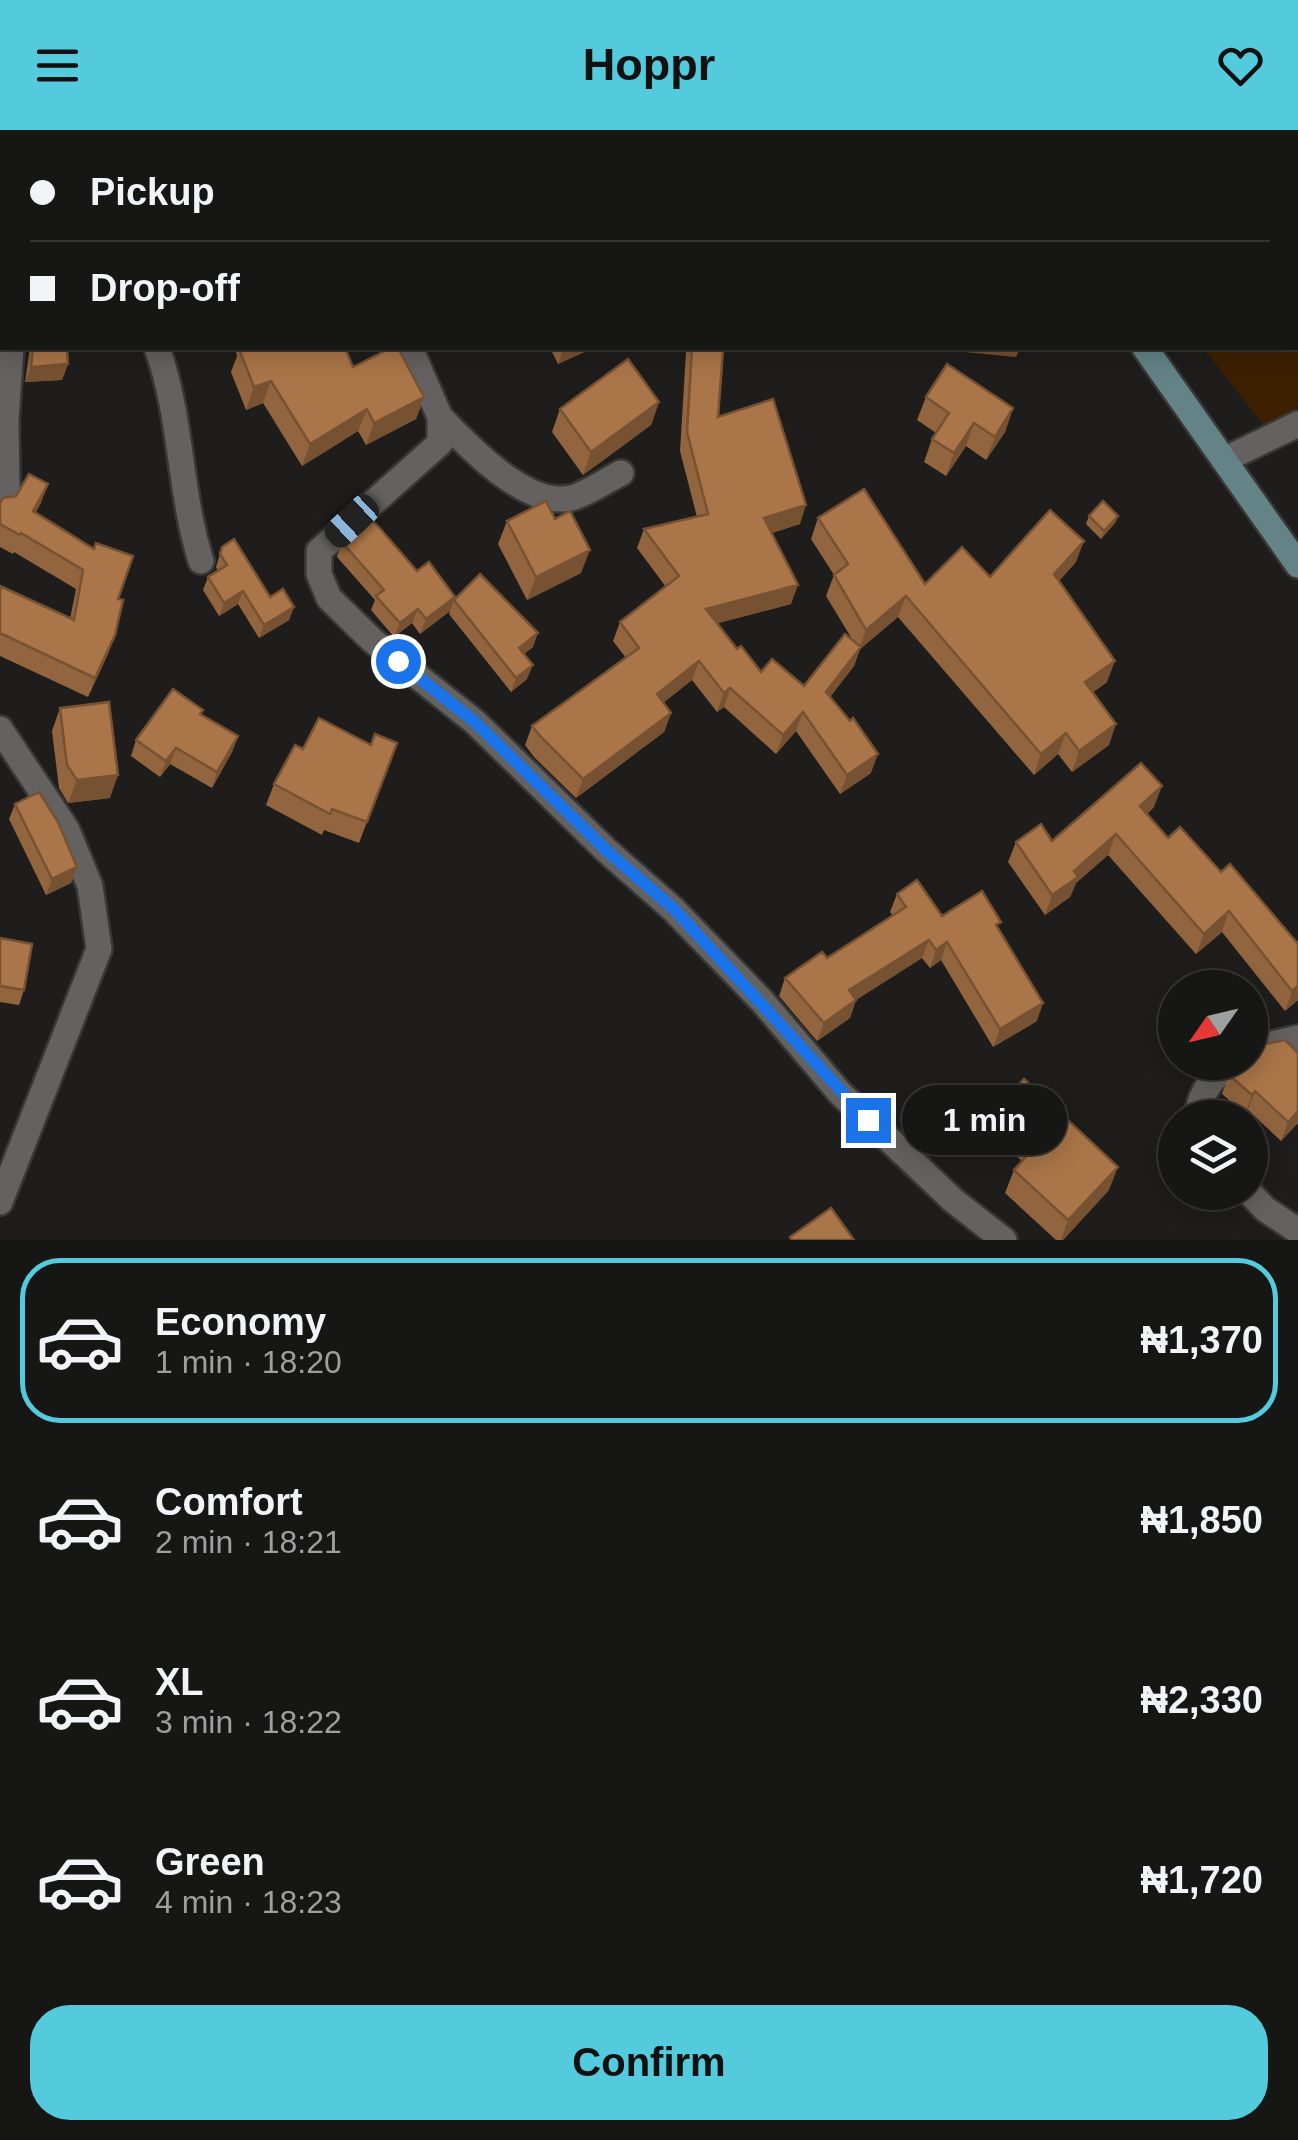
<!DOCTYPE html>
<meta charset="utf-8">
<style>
:root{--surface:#161614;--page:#1f1f1d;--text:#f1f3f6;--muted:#9e9fa0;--line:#353534;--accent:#54cadd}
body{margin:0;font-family:Arial,sans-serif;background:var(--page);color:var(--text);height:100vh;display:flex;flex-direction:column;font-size:38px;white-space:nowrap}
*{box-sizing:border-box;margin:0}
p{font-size:32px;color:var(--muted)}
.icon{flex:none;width:55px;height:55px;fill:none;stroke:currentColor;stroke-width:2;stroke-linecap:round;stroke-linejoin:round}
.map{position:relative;height:1110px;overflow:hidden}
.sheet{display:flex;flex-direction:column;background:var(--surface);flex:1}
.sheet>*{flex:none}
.hud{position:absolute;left:0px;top:0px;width:1300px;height:220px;box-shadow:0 5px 25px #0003,0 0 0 2px var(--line);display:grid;align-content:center;height:220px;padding:0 30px;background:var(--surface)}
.needle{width:65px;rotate:236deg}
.controls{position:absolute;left:1158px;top:840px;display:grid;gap:20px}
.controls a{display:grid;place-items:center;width:110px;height:110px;border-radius:50%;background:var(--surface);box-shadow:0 5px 25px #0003,0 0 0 2px var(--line);font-size:50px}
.end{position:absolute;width:45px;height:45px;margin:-22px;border:12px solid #1a73e8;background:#fff;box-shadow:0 0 0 5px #fff}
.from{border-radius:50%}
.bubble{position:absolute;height:70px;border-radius:35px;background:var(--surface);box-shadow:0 5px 25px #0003,0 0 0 2px var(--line);font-size:32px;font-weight:800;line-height:70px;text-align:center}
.car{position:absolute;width:30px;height:60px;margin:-30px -15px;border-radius:12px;box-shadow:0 0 8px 2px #0007;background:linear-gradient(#222 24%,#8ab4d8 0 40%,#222 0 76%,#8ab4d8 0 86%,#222 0)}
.hud b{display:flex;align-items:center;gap:35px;height:95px;font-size:38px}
.hud b+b{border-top:2px solid var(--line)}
.hud i{width:25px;height:25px;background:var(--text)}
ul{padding:18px 0 0;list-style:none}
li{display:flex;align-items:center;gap:30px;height:165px;margin:0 20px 15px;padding:0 10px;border:5px solid transparent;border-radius:40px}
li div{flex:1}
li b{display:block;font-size:38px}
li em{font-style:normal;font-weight:800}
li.active{border-color:var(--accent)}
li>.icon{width:90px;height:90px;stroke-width:1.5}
.button{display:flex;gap:20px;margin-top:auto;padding:20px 30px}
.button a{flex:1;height:115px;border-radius:40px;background:var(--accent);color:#111;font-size:40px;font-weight:800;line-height:115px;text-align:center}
header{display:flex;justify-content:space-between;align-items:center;height:130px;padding:0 30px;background:var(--accent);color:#111;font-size:45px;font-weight:800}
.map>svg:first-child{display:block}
.green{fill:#3d2002}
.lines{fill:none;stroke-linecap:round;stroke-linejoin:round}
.minor-casing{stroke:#383736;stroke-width:30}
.secondary-casing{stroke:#383736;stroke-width:30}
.minor{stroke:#646260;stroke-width:25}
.secondary{stroke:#648387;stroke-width:25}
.wall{fill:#92653e}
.shaded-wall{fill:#775232}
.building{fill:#aa7548;stroke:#775232;stroke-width:2.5}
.route{stroke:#1a73e8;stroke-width:12}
</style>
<header><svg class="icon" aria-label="menu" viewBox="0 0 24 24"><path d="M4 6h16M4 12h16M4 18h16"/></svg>Hoppr<svg class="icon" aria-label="heart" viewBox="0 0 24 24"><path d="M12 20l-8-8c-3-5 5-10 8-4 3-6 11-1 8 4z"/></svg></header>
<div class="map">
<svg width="1298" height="1110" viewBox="0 0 1298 1110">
<rect width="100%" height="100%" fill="#1e1d1b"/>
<path class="green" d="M 1298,120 L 1298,277 L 1267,299 L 1203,218 L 1298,218 Z"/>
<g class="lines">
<defs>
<path id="minor" d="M 361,0 L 361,2
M 277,2 L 282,0
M 0,62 L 2,64
M 157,218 C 182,286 179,362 201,431
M 410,218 L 440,287 L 440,313 L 319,421 L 319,444 L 329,468 L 372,510 L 475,592 L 607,721 L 673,779 L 762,871 L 840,963 L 954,1071 L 1004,1110
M 440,287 C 468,316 526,378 571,368 C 587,364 605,351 621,343
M 1224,330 L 1298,294
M 0,372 L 7,359 L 6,290 L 11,218
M 0,599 L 67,700 L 90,756 L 99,819 L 0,1072
M 1250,919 L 1298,908
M 1198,988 C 1197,965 1214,946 1231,932
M 1249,1062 L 1265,1079 L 1298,1101"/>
<path id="secondary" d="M 994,0 L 995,2
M 1145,218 L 1298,435"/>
</defs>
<use href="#minor" class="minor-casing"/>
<use href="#secondary" class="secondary-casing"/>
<use href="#minor" class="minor"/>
<use href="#secondary" class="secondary"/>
</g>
<path class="wall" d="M 626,0 L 660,0 L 657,2 L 628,2 Z
M 687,0 L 846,0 L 845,2 L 686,2 Z
M 1120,0 L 1298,0 L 1298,67 L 1298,2 L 1121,2 Z
M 30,218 L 67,218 L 68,234 L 62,250 L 25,252 Z
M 235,218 L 345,218 L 353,237 L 424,267 L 416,289 L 366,315 L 358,301 L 302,336 L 263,273 L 246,280 L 231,242 L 237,226 Z
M 550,218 L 593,218 L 558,234 Z
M 641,218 L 715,218 L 718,287 L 800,394 L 772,403 L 791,474 L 718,493 L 737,519 L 761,542 L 804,556 L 852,509 L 826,466 L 834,445 L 811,409 L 818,388 L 925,454 L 990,447 L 1076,432 L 1059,451 L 1107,552 L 1093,562 L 1109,615 L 1072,642 L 1058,624 L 1034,645 L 898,487 L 860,519 L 854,536 L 830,567 L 871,643 L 840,664 L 796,601 L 776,624 L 724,577 L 717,582 L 692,550 L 664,572 L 671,583 L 664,602 L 576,668 L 534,627 L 525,615 L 532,596 L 626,528 L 613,511 L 620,492 L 666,457 L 637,418 L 644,399 L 697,387 L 680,321 L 686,222 Z
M 926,267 L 1013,278 L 1005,302 L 986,330 L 966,316 L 946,346 L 924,332 L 932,309 L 936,303 L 917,290 Z
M 659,272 L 651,295 L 583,345 L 552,302 L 560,279 Z
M 0,373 L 41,373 L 35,383 L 118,469 L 108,524 L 88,567 L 0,526 L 0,456 L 70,489 L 76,459 L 14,422 L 13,424 L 0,417 Z
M 1089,386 L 1118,386 L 1115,393 L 1101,409 L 1086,394 Z
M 555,389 L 581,443 L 527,470 L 498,414 L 507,391 Z
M 342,412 L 417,441 L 454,470 L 533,517 L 524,524 L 527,549 L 511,562 L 449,484 L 450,481 L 420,504 L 412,493 L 394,507 L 371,480 L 375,470 L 337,427 Z
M 222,417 L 270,467 L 294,477 L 289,490 L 259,508 L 238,474 L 219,486 L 203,460 L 208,447 L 218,441 L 216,437 Z
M 60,578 L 110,668 L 68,673 L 59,658 L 52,601 Z
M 201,585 L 238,606 L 232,622 L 212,658 L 170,634 L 160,647 L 131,626 L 136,610 Z
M 397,613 L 359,713 L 324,700 L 322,705 L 266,675 L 274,654 L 303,619 Z
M 15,674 L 77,737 L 71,753 L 46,765 L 9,689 Z
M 1154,677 L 1147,684 L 1168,708 L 1221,742 L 1298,870 L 1285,881 L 1222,802 L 1196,824 L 1108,725 L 1076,753 L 1070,767 L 1045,785 L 1008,732 L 1016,712 L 1052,711 Z
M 897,764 L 942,786 L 999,800 L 1037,891 L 993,917 L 941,830 L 930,838 L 922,828 L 856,870 L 850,888 L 817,911 L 779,866 L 785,848 L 827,828 L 893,786 L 890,782 Z
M 0,808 L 24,860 L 19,875 L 0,872 Z
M 1298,923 L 1298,993 L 1281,1011 L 1248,980 L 1245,984 L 1222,964 L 1229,945 Z
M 998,978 L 1109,1060 L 1063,1110 L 1056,1110 L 1005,1063 L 1014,1040 L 1022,1031 L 990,1001 Z"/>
<path class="shaded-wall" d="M 646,0 L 660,0 L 657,2 L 645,2 Z
M 1136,0 L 1156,0 L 1155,2 L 1135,2 Z
M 564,218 L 593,218 L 558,234 Z
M 641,218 L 688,218 L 686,222 Z
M 923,218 L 1020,218 L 1016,227 Z
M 68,234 L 62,250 L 25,252 L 31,237 Z
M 271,251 L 263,273 L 246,280 L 254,257 Z
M 424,267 L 416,289 L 366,315 L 374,293 Z
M 659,272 L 651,295 L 583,345 L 591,322 Z
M 1013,278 L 1005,302 L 986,330 L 995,307 Z
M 367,279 L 358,301 L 302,336 L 310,314 Z
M 974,293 L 966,316 L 946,346 L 954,323 Z
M 48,354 L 41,373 L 26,401 L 33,381 Z
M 806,375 L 800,394 L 757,407 L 764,388 Z
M 1118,386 L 1115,393 L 1101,409 L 1104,401 Z
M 1084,411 L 1076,432 L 1046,465 L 1054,444 Z
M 590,420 L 581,443 L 527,470 L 536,447 Z
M 798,455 L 791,474 L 700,498 L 706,479 Z
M 243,461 L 238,474 L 219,486 L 224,473 Z
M 906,466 L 898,487 L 860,519 L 854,536 L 819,581 L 826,562 L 859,519 L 866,500 Z
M 455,467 L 450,481 L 420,504 L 426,489 Z
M 294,477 L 289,490 L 259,508 L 264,495 Z
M 418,479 L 412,493 L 394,507 L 400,493 Z
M 538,503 L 533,517 L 514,532 L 519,518 Z
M 115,505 L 108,524 L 88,567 L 95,548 Z
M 699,531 L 692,550 L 650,583 L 657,564 Z
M 1115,531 L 1107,552 L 1078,573 L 1085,552 Z
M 533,535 L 527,549 L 511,562 L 516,548 Z
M 730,558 L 724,577 L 717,582 L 724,563 Z
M 803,582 L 796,601 L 776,624 L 783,605 Z
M 671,583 L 664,602 L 576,668 L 583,649 Z
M 1116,594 L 1109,615 L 1072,642 L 1079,621 Z
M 1066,603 L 1058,624 L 1034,645 L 1041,624 Z
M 238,606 L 232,622 L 212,658 L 217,642 Z
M 176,618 L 170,634 L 160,647 L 166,631 Z
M 878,624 L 871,643 L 840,664 L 847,645 Z
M 118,645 L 110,668 L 68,673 L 77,650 Z
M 1162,656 L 1154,677 L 1132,697 L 1140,676 Z
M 1116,704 L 1108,725 L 1076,753 L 1070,767 L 1045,785 L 1052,765 L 1074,741 Z
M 77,737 L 71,753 L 46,765 L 52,749 Z
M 1229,781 L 1222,802 L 1196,824 L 1204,804 Z
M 929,810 L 922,828 L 843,878 L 849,860 Z
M 947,812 L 941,830 L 930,838 L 936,820 Z
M 1298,856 L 1298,870 L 1285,881 L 1292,861 Z
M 856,870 L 850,888 L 817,911 L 824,893 Z
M 1043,873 L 1037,891 L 993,917 L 1000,899 Z
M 1255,961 L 1248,980 L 1245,984 L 1252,965 Z
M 1298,981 L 1298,993 L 1281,1011 L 1288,992 Z
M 1118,1037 L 1109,1060 L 1063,1110 L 1061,1110 L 1068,1090 Z"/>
<path class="building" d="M 139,0 L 171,0 L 164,2 L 140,2 Z
M 463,0 L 495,0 L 496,2 L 464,2 Z
M 750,0 L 843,0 L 842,2 L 755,2 Z
M 1176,0 L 1298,0 L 1298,48 L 1298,2 L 1178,2 Z
M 33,218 L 67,218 L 68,234 L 31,237 Z
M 244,218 L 345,218 L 353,237 L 391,218 L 398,218 L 424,267 L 374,293 L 367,279 L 310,314 L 271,251 L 254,257 L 239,219 Z
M 692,218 L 715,218 L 714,220 L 723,221 L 718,287 L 773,269 L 806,375 L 764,388 L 798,455 L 706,479 L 737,519 L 741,516 L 761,542 L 772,529 L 804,556 L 845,504 L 861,517 L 826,562 L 850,591 L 853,588 L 878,624 L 847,645 L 803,582 L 783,605 L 730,558 L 724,563 L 699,531 L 657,564 L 671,583 L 583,649 L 541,607 L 532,596 L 639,518 L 620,492 L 679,446 L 644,399 L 708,384 L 687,302 Z
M 628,229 L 659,272 L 591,322 L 560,279 Z
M 947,234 L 1013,278 L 995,307 L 974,293 L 954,323 L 932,309 L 949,283 L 926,267 Z
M 29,344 L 48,354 L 33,381 L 94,419 L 96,413 L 133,426 L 118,469 L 123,470 L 115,505 L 95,548 L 0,503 L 0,456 L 74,490 L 83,440 L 21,403 L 20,405 L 0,394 L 0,373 L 3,368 L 16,366 Z
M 864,359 L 925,454 L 962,417 L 990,447 L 1050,380 L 1084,411 L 1054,444 L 1115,531 L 1085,552 L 1116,594 L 1079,621 L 1066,603 L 1041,624 L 906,466 L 866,500 L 834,445 L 848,434 L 818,388 Z
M 546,371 L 555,389 L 570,381 L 590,420 L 536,447 L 507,391 Z
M 1103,371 L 1118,386 L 1104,401 L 1089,386 Z
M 370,387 L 417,441 L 429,432 L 455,467 L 426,489 L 418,479 L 400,493 L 376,466 L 384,460 L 342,412 Z
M 234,409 L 270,467 L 283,459 L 294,477 L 264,495 L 243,461 L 224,473 L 208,447 L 227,435 L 220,424 L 222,417 Z
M 480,444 L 538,503 L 519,518 L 533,535 L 516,548 L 454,470 Z
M 173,559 L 203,580 L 200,584 L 238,606 L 217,642 L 176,618 L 166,631 L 136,610 Z
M 109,572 L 118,645 L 77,650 L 67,635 L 60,578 Z
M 319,588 L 371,615 L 375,604 L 397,613 L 367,692 L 332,679 L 330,684 L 274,654 L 295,615 L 303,619 Z
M 1141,633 L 1162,656 L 1140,676 L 1168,708 L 1180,697 L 1221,742 L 1230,734 L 1298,814 L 1298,856 L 1292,861 L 1229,781 L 1204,804 L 1116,704 L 1074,741 L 1078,747 L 1052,765 L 1016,712 L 1041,694 L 1052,711 Z
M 39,662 L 58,692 L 77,737 L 52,749 L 15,674 Z
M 917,750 L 942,786 L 982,761 L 1001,792 L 996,795 L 1043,873 L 1000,899 L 947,812 L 936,820 L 929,810 L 849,860 L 856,870 L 824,893 L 785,848 L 822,822 L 827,828 L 906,777 L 897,764 Z
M 0,808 L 32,814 L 24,860 L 0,856 Z
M 1285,910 L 1298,923 L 1298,981 L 1288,992 L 1255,961 L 1252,965 L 1229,945 L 1240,932 L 1250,932 L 1250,922 L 1256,916 Z
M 1024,949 L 1118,1037 L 1068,1090 L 1014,1040 L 1037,1014 L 998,978 Z
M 831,1078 L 854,1110 L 792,1110 L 790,1107 Z"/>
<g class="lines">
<path class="route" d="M 398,531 L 475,592 L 607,721 L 674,779 L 868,990"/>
</g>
</svg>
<div class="controls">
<a><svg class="needle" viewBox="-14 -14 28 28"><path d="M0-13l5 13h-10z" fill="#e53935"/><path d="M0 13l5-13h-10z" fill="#9e9fa0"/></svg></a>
<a><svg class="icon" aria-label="layers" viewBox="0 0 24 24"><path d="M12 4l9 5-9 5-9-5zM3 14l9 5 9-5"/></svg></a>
</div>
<i class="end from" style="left:398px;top:531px"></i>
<i class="end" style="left:868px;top:990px"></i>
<div class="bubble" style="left:902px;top:955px;width:165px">1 min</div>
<i class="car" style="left:352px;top:391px;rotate:227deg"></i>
<div class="hud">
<b><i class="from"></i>Pickup</b>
<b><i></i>Drop-off</b>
</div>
</div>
<section class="sheet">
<ul>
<li class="active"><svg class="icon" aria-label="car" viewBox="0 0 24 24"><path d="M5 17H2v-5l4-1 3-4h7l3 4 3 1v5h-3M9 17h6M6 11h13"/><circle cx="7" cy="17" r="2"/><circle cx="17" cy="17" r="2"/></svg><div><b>Economy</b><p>1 min · 18:20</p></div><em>₦1,370</em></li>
<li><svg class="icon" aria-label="car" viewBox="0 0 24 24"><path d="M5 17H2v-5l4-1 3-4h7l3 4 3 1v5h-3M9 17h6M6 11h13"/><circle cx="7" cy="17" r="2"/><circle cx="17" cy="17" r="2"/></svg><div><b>Comfort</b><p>2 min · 18:21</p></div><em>₦1,850</em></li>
<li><svg class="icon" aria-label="car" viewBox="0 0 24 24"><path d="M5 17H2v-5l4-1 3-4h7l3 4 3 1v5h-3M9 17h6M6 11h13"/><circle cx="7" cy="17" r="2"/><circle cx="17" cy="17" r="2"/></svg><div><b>XL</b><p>3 min · 18:22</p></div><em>₦2,330</em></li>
<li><svg class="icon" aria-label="car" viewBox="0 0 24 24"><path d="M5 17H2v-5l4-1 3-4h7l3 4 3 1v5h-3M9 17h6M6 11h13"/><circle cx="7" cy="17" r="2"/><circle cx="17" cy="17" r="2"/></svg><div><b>Green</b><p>4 min · 18:23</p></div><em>₦1,720</em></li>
</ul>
<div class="button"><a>Confirm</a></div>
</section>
